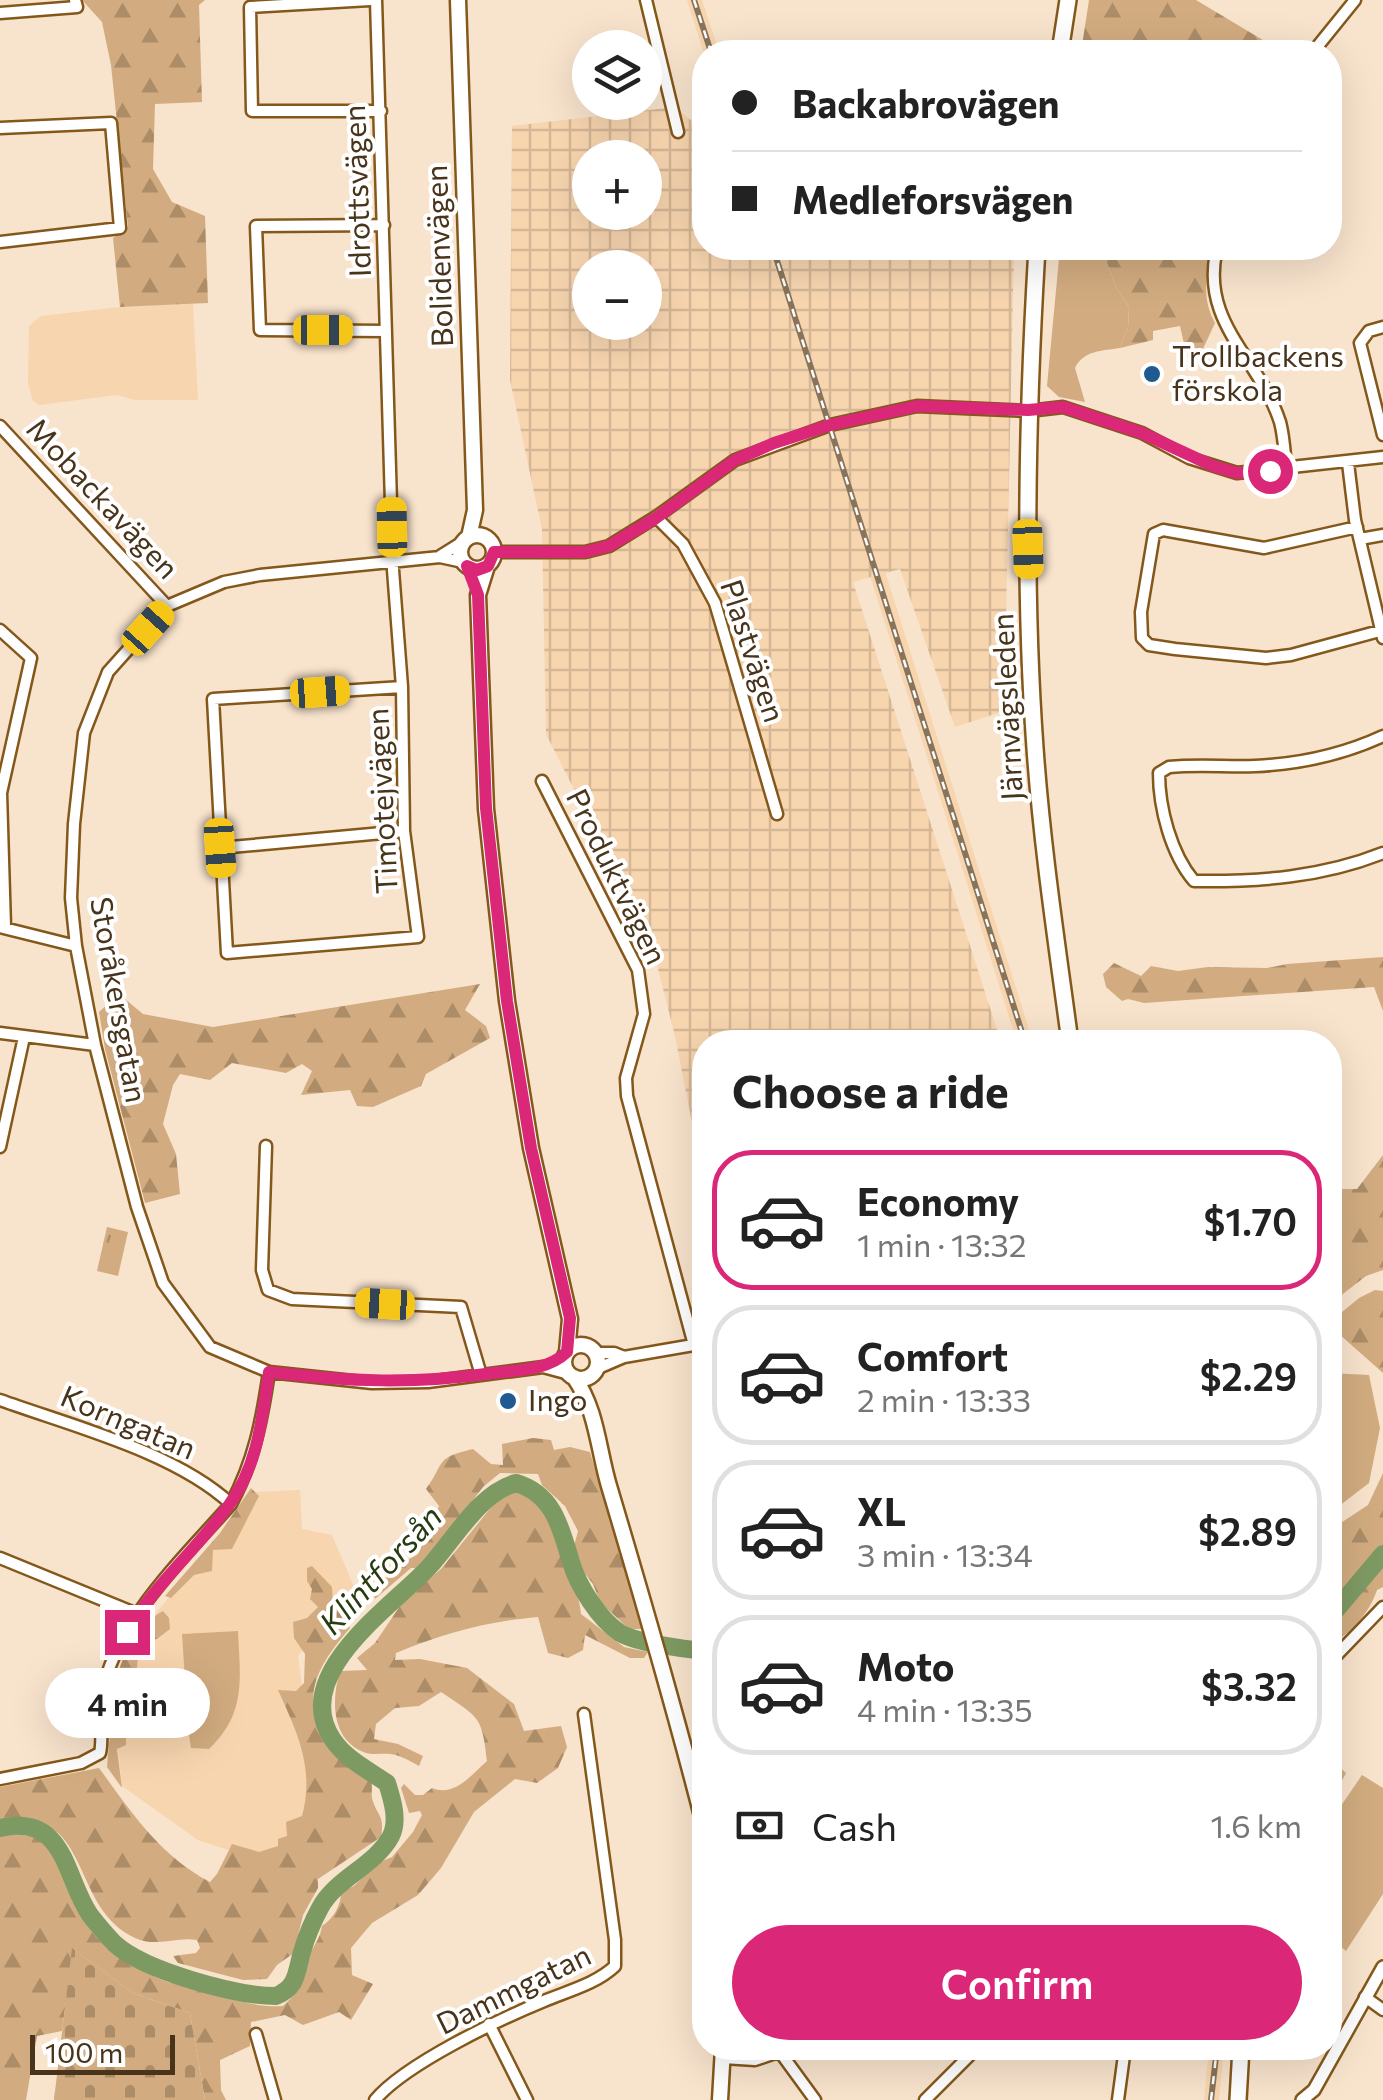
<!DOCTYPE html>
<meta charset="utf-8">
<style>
:root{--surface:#fff;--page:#f2f2f2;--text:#222;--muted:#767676;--line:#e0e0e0;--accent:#db2777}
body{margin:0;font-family:Commissioner,sans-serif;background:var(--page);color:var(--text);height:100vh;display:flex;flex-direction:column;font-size:38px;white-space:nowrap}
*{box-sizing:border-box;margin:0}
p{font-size:32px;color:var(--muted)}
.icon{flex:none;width:55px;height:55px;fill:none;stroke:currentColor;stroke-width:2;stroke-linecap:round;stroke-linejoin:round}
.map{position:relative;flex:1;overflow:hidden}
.panel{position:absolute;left:692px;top:1030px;width:650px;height:1030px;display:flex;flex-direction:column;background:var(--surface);border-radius:40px;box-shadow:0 10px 40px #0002}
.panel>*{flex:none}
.top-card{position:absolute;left:692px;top:40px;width:650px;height:220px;border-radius:40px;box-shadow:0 10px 40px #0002;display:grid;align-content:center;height:220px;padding:0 40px;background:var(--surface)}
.fabs{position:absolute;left:572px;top:30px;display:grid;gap:20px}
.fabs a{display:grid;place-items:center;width:90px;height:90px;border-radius:50%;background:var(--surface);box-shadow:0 10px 40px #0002;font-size:50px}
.scale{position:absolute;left:30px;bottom:25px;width:145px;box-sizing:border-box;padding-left:10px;border:5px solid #48341b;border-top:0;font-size:28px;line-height:35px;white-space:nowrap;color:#48341b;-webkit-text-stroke:8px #fff;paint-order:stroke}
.end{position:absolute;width:45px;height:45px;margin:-22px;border:12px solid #db2777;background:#fff;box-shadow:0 0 0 5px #fff}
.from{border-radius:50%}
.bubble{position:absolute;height:70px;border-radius:35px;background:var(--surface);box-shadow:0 10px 40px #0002;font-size:32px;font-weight:600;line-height:70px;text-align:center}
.car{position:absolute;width:30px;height:60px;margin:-30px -15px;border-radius:12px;box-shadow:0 0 8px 2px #0007;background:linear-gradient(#f5c518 24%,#345 0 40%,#f5c518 0 76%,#345 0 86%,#f5c518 0)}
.top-card b{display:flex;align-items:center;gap:35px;height:95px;font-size:38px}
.top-card b+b{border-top:2px solid var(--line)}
.top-card i{width:25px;height:25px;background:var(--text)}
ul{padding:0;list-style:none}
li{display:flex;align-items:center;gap:30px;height:140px;margin:0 20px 15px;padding:0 20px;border:5px solid var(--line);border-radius:40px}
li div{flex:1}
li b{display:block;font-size:38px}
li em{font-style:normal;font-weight:600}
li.active{border-color:var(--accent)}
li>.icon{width:90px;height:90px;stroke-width:1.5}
h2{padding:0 40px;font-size:45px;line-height:120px}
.pay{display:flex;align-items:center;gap:25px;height:110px;padding:0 40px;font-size:38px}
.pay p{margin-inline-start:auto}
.primary-button{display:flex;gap:20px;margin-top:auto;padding:20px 40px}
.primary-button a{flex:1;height:115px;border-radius:60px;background:var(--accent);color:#fff;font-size:40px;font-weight:600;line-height:115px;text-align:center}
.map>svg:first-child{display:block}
.built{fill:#f7d5af}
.industrial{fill:url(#industrial-grid);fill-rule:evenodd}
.grass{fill:#d2ac80}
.forest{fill:url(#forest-firs)}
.cemetery{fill:url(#cemetery-stones)}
.park{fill:url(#park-tufts)}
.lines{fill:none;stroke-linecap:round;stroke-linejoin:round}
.river{stroke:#7e9a63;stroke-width:18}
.minor-casing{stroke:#84581b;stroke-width:15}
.tertiary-casing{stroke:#84581b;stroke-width:16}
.secondary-casing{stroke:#84581b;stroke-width:19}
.primary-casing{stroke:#84581b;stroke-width:20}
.minor{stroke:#fff;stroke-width:10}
.tertiary{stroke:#fff;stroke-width:11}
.secondary{stroke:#fff;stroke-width:14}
.primary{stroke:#fff;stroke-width:15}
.rail-casing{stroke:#88745b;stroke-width:6}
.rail{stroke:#fff;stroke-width:2.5;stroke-dasharray:8;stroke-linecap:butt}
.route{stroke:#db2777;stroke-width:12}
.poi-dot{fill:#1f5a91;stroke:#fff;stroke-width:4}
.labels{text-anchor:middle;stroke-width:8;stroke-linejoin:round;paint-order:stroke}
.street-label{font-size:30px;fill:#48341b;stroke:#fff}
.poi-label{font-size:30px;fill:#48341b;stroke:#fff;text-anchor:start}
.water-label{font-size:32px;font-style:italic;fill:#283b12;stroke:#fff}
</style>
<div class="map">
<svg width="1383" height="2100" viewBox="0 0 1383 2100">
<defs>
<pattern id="industrial-grid" width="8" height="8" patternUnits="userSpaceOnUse" patternTransform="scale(2.5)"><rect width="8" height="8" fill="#f7d5af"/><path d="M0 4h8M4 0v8" fill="none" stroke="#d5b796"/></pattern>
<pattern id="forest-firs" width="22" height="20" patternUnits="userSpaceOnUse" patternTransform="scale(2.5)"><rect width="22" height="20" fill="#d2ac80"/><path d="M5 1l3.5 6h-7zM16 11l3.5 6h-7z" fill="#ac8d68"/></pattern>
<pattern id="cemetery-stones" width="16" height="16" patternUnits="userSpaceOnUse" patternTransform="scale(2.5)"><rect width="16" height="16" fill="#d2ac80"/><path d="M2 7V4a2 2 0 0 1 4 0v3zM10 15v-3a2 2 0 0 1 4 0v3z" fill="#ac8d68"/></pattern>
<pattern id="park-tufts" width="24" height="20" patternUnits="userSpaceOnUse" patternTransform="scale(2.5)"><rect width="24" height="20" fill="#d2ac80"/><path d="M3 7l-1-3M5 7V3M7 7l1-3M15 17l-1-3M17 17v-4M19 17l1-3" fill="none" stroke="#ac8d68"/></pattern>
</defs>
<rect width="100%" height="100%" fill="#f8e3cc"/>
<path class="built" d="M 687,0 L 702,0 L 719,52 L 705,52 L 705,57 Z
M 193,304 L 198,400 L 135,400 L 117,395 L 39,405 L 33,401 L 28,384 L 29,326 L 41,316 L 120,307 Z
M 837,425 L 889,584 L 1033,1042 L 1017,1042 L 824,430 Z
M 300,1490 L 302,1529 L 332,1535 L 354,1587 L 298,1656 L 315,1783 L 299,1855 L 252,1858 L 198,1840 L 122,1786 L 115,1719 L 143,1629 L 255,1492 Z
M 1209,2048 L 1224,2048 L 1219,2100 L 1204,2100 Z"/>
<path class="industrial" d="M 675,107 L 705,132 L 705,248 L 1014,248 L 1004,711 L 955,727 L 900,569 L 853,582 L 1001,1042 L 705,1042 L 705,1189 L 675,1036 L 651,941 L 546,734 L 542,529 L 510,380 L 512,126 ZM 590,158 L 645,158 L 645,212 L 590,212 ZM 590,268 L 645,268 L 645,322 L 590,322 Z"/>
<path class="grass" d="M 1060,248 L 1107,248 L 1107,263 L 1116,287 L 1129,307 L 1128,327 L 1120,348 C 1102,351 1084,350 1075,368 L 1085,402 L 1059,397 L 1047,386 Z
M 1330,1373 L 1369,1375 L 1380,1428 L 1369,1483 L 1330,1513 Z
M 238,1631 C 240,1678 247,1713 209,1749 L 191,1748 L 188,1729 L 184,1724 L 179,1681 L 185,1679 L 182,1634 Z
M 118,1731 L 126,1733 L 126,1745 L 117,1749 L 122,1788 L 107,1767 L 110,1733 Z
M 1330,1759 L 1346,1773 L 1330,1803 Z
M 1362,1775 L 1383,1788 L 1383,1894 L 1346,1951 L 1330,1938 L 1330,1822 Z"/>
<path class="forest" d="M 82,0 L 205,0 L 199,5 L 202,102 L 155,104 L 153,169 L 172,202 L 205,216 L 208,303 L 120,307 L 113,238 L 128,227 L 111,65 L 102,22 Z
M 1089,0 L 1196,0 L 1278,49 L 1280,52 L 1081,52 Z
M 1107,248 L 1213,248 C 1206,275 1201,297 1215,323 L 1202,351 L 1187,357 L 1180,326 L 1153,331 L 1153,340 L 1120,348 L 1128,327 L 1129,307 L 1116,287 L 1107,263 Z
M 1383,957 L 1383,1011 L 1374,987 L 1144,1003 L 1128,999 L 1122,1001 L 1106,987 L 1103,974 L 1114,963 L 1141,976 L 1151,966 L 1178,971 L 1208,967 L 1267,968 L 1287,964 Z
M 480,984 L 465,1010 L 486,1026 L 490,1038 L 426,1074 L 421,1086 L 373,1107 L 357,1106 L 350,1090 L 301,1095 L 312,1071 L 302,1064 L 286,1073 L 232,1063 L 210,1080 L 180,1074 L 173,1085 L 163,1124 L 176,1154 L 180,1194 L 145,1203 L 105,1049 L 99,1012 L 119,994 L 143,1014 L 213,1027 Z
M 1383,1155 L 1383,1270 L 1366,1276 L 1330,1304 L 1330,1199 L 1341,1189 L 1357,1189 Z
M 1375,1290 L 1383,1291 L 1383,1373 L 1330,1326 L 1330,1322 L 1359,1298 Z
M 533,1438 L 551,1440 L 554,1450 L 570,1447 L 590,1452 L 643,1629 L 629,1629 L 600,1602 L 593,1584 L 579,1566 L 573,1550 L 578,1531 L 565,1506 L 542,1485 L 538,1474 L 500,1473 L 483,1487 L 421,1568 L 411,1568 L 375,1599 L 372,1589 L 382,1575 L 418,1554 L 439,1506 L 426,1489 C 446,1462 434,1458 473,1449 L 491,1464 L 503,1465 L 502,1444 Z
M 1383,1473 L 1383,1587 L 1377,1590 C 1369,1614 1351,1632 1330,1646 L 1330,1530 L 1368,1505 Z
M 251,1488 L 259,1496 L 232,1549 L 213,1550 L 212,1571 L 194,1575 L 171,1598 L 165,1596 L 220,1533 Z
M 519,1488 C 523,1491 529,1493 533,1496 C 553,1514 579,1588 581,1614 L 624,1647 L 648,1652 L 644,1658 L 630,1658 L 585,1635 L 583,1650 L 568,1658 L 548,1653 L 538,1617 C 484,1622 445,1633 396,1653 L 395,1660 L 420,1659 L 467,1668 L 514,1704 L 524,1731 L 561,1726 L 567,1747 L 558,1768 L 537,1783 L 515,1779 L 474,1812 L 441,1868 L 418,1895 L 372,1923 L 351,1948 L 352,1975 L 373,1984 L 351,2020 L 339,2012 L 303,2025 L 285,2015 L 251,2022 L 250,2046 L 220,2060 L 221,2090 L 226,2100 L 205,2100 L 190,2013 L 133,1993 L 73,1949 L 62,2031 L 37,2036 L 26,2100 L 0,2100 L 0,1836 C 12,1833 33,1834 45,1841 C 66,1856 74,1906 90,1929 C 105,1951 140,1971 165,1981 C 174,1985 185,1983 195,1986 C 224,1996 252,2008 283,2006 C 311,1980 296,1982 309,1956 C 314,1945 320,1939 322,1926 C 333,1919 341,1906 341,1892 L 354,1886 L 377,1863 L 392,1857 L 413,1832 L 422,1815 L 420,1811 L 409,1813 L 401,1788 L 404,1784 L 415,1795 L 423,1795 L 432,1788 C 455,1797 470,1776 487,1761 C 482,1715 479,1718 441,1692 L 419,1706 L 395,1708 L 376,1724 L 374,1739 L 398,1744 L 423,1756 L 419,1766 C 410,1761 400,1755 390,1754 C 383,1753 373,1755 366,1753 C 331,1741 331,1700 340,1671 L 367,1670 L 357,1658 L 375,1643 L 404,1600 L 441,1569 L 502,1494 Z
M 312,1566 L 332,1587 L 333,1603 L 342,1611 L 350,1628 C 333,1648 309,1677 314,1706 C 316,1720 326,1730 327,1744 C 332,1748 369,1778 371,1782 C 373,1787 371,1793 372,1798 C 377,1817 385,1814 381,1837 L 318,1879 L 318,1888 L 303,1915 L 294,1953 L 277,1965 L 267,1979 L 243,1980 L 178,1963 L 173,1956 L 196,1953 L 200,1948 L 197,1940 C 176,1936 157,1948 135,1938 C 67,1906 95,1805 0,1821 L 0,1787 L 99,1768 C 132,1813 159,1855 210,1882 L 217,1874 L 232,1844 L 259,1852 L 278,1846 L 278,1839 L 287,1836 L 286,1822 L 302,1816 C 315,1769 297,1732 278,1690 L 296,1691 L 304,1683 L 305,1654 L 294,1638 L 293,1622 L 307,1618 L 318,1607 L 310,1599 L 312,1589 L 307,1581 L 307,1568 Z
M 163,1611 L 169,1618 L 170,1629 L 157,1639 L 143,1641 C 135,1656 140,1669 132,1684 L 138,1686 L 138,1691 L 126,1697 L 127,1706 L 137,1711 L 131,1717 L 112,1721 C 109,1683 128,1629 163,1611 Z"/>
<path class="cemetery" d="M 72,1948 L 133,1993 L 190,2013 L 205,2100 L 54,2100 Z"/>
<path class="park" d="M 107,1227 L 128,1232 L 118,1276 L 97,1271 Z"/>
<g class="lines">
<path class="river" d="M 1330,1617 L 1383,1554
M 0,1828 C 66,1813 64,1877 90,1915 C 97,1924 107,1936 115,1944 C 145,1971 236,1996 276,1996 C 298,1987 296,1972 302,1952 C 306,1938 313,1921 320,1908 C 336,1878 375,1866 391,1836 C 399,1820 392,1799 387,1783 C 368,1770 346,1759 333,1740 C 288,1675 392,1607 429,1567 C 454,1540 479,1493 516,1483 C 554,1494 561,1529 571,1562 C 578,1586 599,1619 620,1633 C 637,1643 684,1649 705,1651"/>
<defs>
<path id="minor" d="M 370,0 L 250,7 L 252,111 L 381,111
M 376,0 L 393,570 L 402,687 L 404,831 L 418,937 L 227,953 L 213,699 L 402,687
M 646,0 L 678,132
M 0,13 L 77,7 L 75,0
M 1313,52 L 1355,0
M 0,128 L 111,123 L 120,228 L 0,242
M 384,225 L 256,226 L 260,330 L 386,331
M 1217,248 C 1199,323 1259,357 1280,422 C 1284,437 1285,454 1286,470
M 1383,327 L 1369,331 L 1360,343 L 1383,435
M 0,426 L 167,606
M 1348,463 L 1355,520 L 1383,638
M 656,517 L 683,544 L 715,603 L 777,814
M 1357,527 L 1264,548 L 1163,530 L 1154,534 L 1141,612 L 1142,638 L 1149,645 L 1175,649 L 1266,658 L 1291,655 L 1383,630
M 1360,539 L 1383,535
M 494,552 L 585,552 L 609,546 L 656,517 L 735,460 L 830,425 L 917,406 L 1028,411 L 1063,407 L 1142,433 L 1189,458 L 1237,473 L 1383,457
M 440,556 L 464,541
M 463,562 L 440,557 L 260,575 L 224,582 L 167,606 L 108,672 L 84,733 L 74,824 L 71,898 L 76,946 L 95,1045 L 137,1207 L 163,1283 L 210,1347 L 269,1372 L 372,1383 L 428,1382 L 543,1367 L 569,1374
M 0,630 L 31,658 L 1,793 L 5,927
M 1383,736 C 1344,754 1298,764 1255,766 C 1226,767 1198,764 1169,767 L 1159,773 C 1159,808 1171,854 1194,881 C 1259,882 1323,877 1383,853
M 542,781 L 638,970 L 644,1014 L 626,1078 L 627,1096 L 694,1345
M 220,848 L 404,831
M 0,927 L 76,946
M 0,1033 L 95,1045
M 266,1146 L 262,1270 L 268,1290 L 292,1299 L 461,1307 L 481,1375
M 0,1147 L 24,1037
M 595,1353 L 614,1353 L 624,1357
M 596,1369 L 624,1357 L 705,1343
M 0,1400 C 72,1426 175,1452 231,1504
M 0,1558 L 137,1614
M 1330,1662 L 1383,1607
M 0,1779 L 81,1763 L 100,1753 C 104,1735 98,1716 101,1698 C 115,1621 182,1560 231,1504 C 254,1461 262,1420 269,1372
M 1365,1997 L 1383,2010
M 489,2024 L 527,2100
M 256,2034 L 275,2100
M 780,2052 L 815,2100
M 723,2058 L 755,2060 L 790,2048
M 375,2100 C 405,2064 500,2019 544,2001 C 568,1991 596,1984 615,1966 L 615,1940 L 584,1714
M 925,2100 L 977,2048
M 1118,2100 L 1125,2048"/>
<path id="tertiary" d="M 1302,2100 L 1314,2090 L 1383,1967"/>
<path id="secondary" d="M 458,0 L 475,510 L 469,537
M460 552a17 17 0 1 1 34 0a17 17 0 1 1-34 0Z
M 487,566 L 478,595 L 486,809 L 507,1001 L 531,1148 L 570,1319 L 567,1352
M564 1362a17 17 0 1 1 34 0a17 17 0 1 1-34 0Z
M 574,1377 C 597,1410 598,1449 609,1486 C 643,1600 676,1713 705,1828
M 720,2100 L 723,2048"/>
<path id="primary" d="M 1060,52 L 1068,0
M 1037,248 C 1027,414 1023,582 1035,748 C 1042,847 1057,945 1070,1042
M 1238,2100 L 1241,2048"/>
</defs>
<use href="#minor" class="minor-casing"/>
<use href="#tertiary" class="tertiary-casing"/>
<use href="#secondary" class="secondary-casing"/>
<use href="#primary" class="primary-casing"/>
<use href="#minor" class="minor"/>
<use href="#tertiary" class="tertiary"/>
<use href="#secondary" class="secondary"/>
<use href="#primary" class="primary"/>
<defs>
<path id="rail" d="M 694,0 L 711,52
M 773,248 L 1025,1042
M 1211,2100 L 1217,2048"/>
</defs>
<use href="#rail" class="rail-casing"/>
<use href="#rail" class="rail"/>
</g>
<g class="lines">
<path class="route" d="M 127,1632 C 154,1585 197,1549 229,1505 C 258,1466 262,1418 269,1372 C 348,1382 415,1384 494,1373 C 520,1370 548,1370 567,1352 L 570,1318 L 531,1148 L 507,1001 L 486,808 L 478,595 L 467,566 L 477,570 L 488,566 L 494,552 L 585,552 L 609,546 L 656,518 L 735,460 L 774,443 L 830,425 L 918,406 L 1028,410 L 1063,407 L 1142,433 L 1213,466 L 1237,473 L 1270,471"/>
</g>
<g class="poi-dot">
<circle cx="1152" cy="374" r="10"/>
<circle cx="508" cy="1401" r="10"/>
</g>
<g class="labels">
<g class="street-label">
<text transform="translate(358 191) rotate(-92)" y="10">Idrottsvägen</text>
<text transform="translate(440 256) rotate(-92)" y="10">Bolidenvägen</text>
<text transform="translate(102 499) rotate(47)" y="10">Mobackavägen</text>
<text transform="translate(752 651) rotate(72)" y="10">Plastvägen</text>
<text transform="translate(1008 707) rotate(-93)" y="10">Järnvägsleden</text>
<text transform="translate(383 801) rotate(-93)" y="10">Timotejvägen</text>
<text transform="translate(616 877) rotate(64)" y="10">Produktvägen</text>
<text transform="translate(118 1000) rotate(80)" y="10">Storåkersgatan</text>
<text transform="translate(128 1423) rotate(23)" y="10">Korngatan</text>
<text transform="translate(514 1990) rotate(-26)" y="10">Dammgatan</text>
</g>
<g class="poi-label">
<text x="1172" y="367">Trollbackens<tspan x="1172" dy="34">förskola</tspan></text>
<text x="528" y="1411">Ingo</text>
</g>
<g class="water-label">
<text transform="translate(381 1570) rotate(-47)" y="11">Klintforsån</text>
</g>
</g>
</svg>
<div class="fabs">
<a><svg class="icon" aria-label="layers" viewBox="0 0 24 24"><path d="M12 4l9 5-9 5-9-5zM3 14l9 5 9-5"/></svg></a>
<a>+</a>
<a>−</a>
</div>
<div class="scale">100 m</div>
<i class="end from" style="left:1270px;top:471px"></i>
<i class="end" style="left:127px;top:1632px"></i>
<div class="bubble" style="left:45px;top:1668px;width:165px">4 min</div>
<i class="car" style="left:323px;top:330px;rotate:90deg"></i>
<i class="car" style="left:392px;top:527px;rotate:359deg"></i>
<i class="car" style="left:1028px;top:549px;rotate:178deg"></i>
<i class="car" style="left:148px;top:628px;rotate:42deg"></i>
<i class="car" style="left:320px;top:692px;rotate:86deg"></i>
<i class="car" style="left:220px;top:848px;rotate:176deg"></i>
<i class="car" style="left:385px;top:1304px;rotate:273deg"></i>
<div class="top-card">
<b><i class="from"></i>Backabrovägen</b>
<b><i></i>Medleforsvägen</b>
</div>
<section class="panel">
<h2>Choose a ride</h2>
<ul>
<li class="active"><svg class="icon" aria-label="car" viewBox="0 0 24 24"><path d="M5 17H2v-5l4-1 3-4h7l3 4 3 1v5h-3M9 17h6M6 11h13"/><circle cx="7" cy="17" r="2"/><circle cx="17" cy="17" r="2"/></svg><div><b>Economy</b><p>1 min · 13:32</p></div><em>$1.70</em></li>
<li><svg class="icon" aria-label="car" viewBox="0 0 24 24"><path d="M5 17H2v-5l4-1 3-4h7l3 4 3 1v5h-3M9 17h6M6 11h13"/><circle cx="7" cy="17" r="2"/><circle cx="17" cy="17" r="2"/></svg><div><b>Comfort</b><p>2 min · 13:33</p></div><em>$2.29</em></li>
<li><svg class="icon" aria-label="car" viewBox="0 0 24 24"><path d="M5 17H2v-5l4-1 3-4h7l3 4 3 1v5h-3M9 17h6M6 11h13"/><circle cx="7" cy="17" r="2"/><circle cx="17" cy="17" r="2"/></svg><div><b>XL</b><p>3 min · 13:34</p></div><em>$2.89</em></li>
<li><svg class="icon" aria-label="car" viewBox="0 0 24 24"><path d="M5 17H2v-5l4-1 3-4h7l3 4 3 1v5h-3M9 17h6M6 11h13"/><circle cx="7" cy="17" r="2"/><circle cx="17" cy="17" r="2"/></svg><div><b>Moto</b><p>4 min · 13:35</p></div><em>$3.32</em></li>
</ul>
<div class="pay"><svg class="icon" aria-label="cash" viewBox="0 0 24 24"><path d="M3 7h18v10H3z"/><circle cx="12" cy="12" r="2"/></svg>Cash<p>1.6 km</p></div>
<div class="primary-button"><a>Confirm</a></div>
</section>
</div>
